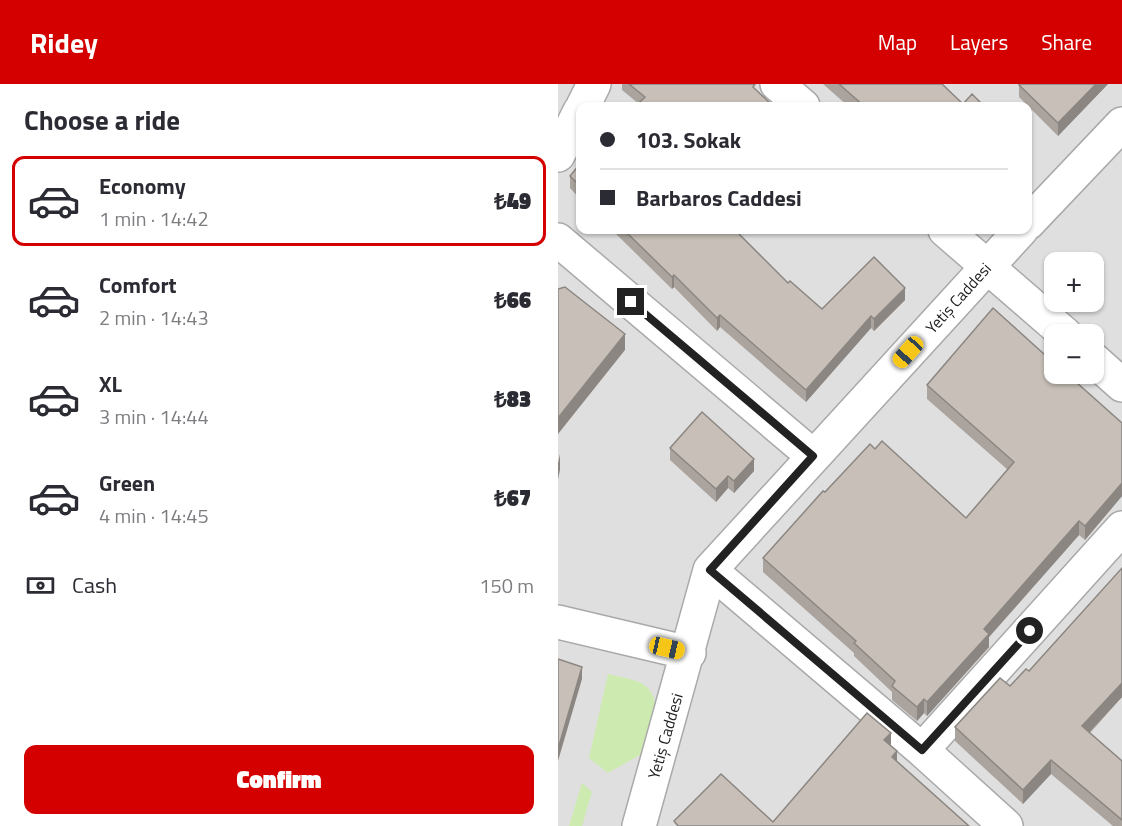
<!DOCTYPE html>
<meta charset="utf-8">
<style>
:root{--surface:#fff;--page:#f7f7f7;--text:#2b2b33;--muted:#7c7c81;--line:#e1e1e2;--accent:#d40000}
body{margin:0;font-family:"Titillium Web",sans-serif;background:var(--page);color:var(--text);height:100vh;display:flex;flex-direction:column;font-size:22px;white-space:nowrap}
*{box-sizing:border-box;margin:0}
p{font-size:20px;color:var(--muted)}
.icon{flex:none;width:33px;height:33px;fill:none;stroke:currentColor;stroke-width:2;stroke-linecap:round;stroke-linejoin:round}
.map{position:relative;flex:1;overflow:hidden}
.sheet{display:flex;flex-direction:column;background:var(--surface);width:558px}
.sheet>*{flex:none}
.banner{position:absolute;left:18px;top:18px;width:456px;height:132px;border-radius:12px;box-shadow:0 2px 4px #0004;display:grid;align-content:center;height:132px;padding:0 24px;background:var(--surface)}
.buttons{position:absolute;left:486px;top:168px;display:grid;gap:12px}
.buttons a{display:grid;place-items:center;width:60px;height:60px;border-radius:12px;background:var(--surface);box-shadow:0 2px 4px #0004;font-size:30px}
.end{position:absolute;width:27px;height:27px;margin:-14px;border:8px solid #222;background:#fff;box-shadow:0 0 0 3px #fff}
.from{border-radius:50%}
.car{position:absolute;width:18px;height:36px;margin:-18px -9px;border-radius:8px;box-shadow:0 0 4px 2px #0007;background:linear-gradient(#f5c518 24%,#345 0 40%,#f5c518 0 76%,#345 0 86%,#f5c518 0)}
.banner b{display:flex;align-items:center;gap:21px;height:57px;font-size:22px}
.banner b+b{border-top:2px solid var(--line)}
.banner i{width:15px;height:15px;background:var(--text)}
ul{padding:0;list-style:none}
li{display:flex;align-items:center;gap:18px;height:90px;margin:0 12px 9px;padding:0 12px;border:3px solid transparent;border-radius:12px}
li div{flex:1}
li b{display:block;font-size:22px}
li em{font-style:normal;font-weight:800}
li.current{border-color:var(--accent)}
li>.icon{width:54px;height:54px;stroke-width:1.5}
h2{padding:0 24px;font-size:27px;line-height:72px}
.pay{display:flex;align-items:center;gap:15px;height:66px;padding:0 24px;font-size:22px}
.pay p{margin-inline-start:auto}
.action{display:flex;gap:12px;margin-top:auto;padding:12px 24px}
.action a{flex:1;height:69px;border-radius:12px;background:var(--accent);color:#fff;font-size:24px;font-weight:800;line-height:69px;text-align:center}
header{display:flex;align-items:center;gap:36px;box-sizing:border-box;height:84px;padding:0 30px;background:var(--accent);color:#fff}
header strong{font-size:28px}
nav{display:flex;gap:33px;margin-inline-start:auto;font-size:21px}
main{display:flex;flex:1;min-height:0}
.map>svg:first-child{display:block}
.residential{fill:#e0dfdf;fill-rule:evenodd}
.grass{fill:#cdebb0}
.lines{fill:none;stroke-linecap:round;stroke-linejoin:round}
.minor-casing{stroke:#a9a9a9;stroke-width:36}
.minor{stroke:#fff;stroke-width:33}
.wall{fill:#aba49e}
.shaded-wall{fill:#8b8681}
.building{fill:#c7bfb8;stroke:#8b8681;stroke-width:1.5}
.route{stroke:#222;stroke-width:8}
.labels{text-anchor:middle;stroke-width:6;stroke-linejoin:round;paint-order:stroke}
.street-label{font-size:16px;fill:#222;stroke:#fff}
</style>
<header>
<strong>Ridey</strong>
<nav><a>Map</a><a>Layers</a><a>Share</a></nav>
</header>
<main>
<section class="sheet">
<h2>Choose a ride</h2>
<ul>
<li class="current"><svg class="icon" aria-label="car" viewBox="0 0 24 24"><path d="M5 17H2v-5l4-1 3-4h7l3 4 3 1v5h-3M9 17h6M6 11h13"/><circle cx="7" cy="17" r="2"/><circle cx="17" cy="17" r="2"/></svg><div><b>Economy</b><p>1 min · 14:42</p></div><em>₺49</em></li>
<li><svg class="icon" aria-label="car" viewBox="0 0 24 24"><path d="M5 17H2v-5l4-1 3-4h7l3 4 3 1v5h-3M9 17h6M6 11h13"/><circle cx="7" cy="17" r="2"/><circle cx="17" cy="17" r="2"/></svg><div><b>Comfort</b><p>2 min · 14:43</p></div><em>₺66</em></li>
<li><svg class="icon" aria-label="car" viewBox="0 0 24 24"><path d="M5 17H2v-5l4-1 3-4h7l3 4 3 1v5h-3M9 17h6M6 11h13"/><circle cx="7" cy="17" r="2"/><circle cx="17" cy="17" r="2"/></svg><div><b>XL</b><p>3 min · 14:44</p></div><em>₺83</em></li>
<li><svg class="icon" aria-label="car" viewBox="0 0 24 24"><path d="M5 17H2v-5l4-1 3-4h7l3 4 3 1v5h-3M9 17h6M6 11h13"/><circle cx="7" cy="17" r="2"/><circle cx="17" cy="17" r="2"/></svg><div><b>Green</b><p>4 min · 14:45</p></div><em>₺67</em></li>
</ul>
<div class="pay"><svg class="icon" aria-label="cash" viewBox="0 0 24 24"><path d="M3 7h18v10H3z"/><circle cx="12" cy="12" r="2"/></svg>Cash<p>150 m</p></div>
<div class="action"><a>Confirm</a></div>
</section>
<div class="map">
<svg width="564" height="742" viewBox="0 0 564 742">
<rect width="100%" height="100%" fill="#f2efe9"/>
<path class="residential" d="M 0,0 L 564,0 L 564,742 L 0,742 ZM 22,22 L 470,22 L 470,146 L 22,146 ZM 496,178 L 536,178 L 536,218 L 496,218 ZM 496,250 L 536,250 L 536,290 L 496,290 Z"/>
<path class="grass" d="M 50,590 C 61,593 81,595 90,604 C 105,621 93,647 89,667 L 50,689 L 31,674 Z
M 24,699 L 34,708 L 24,742 L 11,742 Z"/>
<g class="lines">
<defs>
<path id="minor" d="M 219,0 L 245,22
M 25,22 L 36,0
M 0,71 L 22,27
M 470,139 L 564,40
M 387,146 L 507,250
M 0,156 L 255,372
M 536,276 L 564,301
M 152,486 L 364,666 L 448,742
M 0,538 L 131,569
M 364,666 L 564,444
M 81,742 L 152,486 L 463,146"/>
</defs>
<use href="#minor" class="minor-casing"/>
<use href="#minor" class="minor"/>
</g>
<path class="wall" d="M 64,0 L 197,0 L 81,20 L 64,6 Z
M 265,0 L 384,0 L 405,20 L 426,22 L 290,22 Z
M 461,0 L 550,0 L 500,52 L 461,13 Z
M 22,80 L 22,115 L 12,104 L 12,92 Z
M 54,146 L 180,146 L 178,147 L 230,199 L 264,225 L 347,216 L 316,247 L 313,244 L 248,318 L 162,243 L 159,247 L 116,203 L 114,205 Z
M 369,301 L 564,339 L 564,412 L 527,456 L 521,451 L 431,553 L 431,563 L 369,632 L 366,629 L 359,637 L 334,616 L 334,608 L 296,572 L 296,569 L 205,488 L 205,474 L 267,408 L 317,365 L 408,434 L 450,386 L 369,315 Z
M 112,364 L 196,387 L 176,409 L 170,404 L 158,418 L 112,376 Z
M 471,587 L 564,613 L 532,649 L 564,677 L 564,742 L 555,742 L 493,690 L 465,720 L 397,657 L 397,643 L 452,602 Z"/>
<path class="shaded-wall" d="M 538,0 L 550,0 L 500,52 L 500,39 Z
M 116,191 L 116,203 L 114,205 L 114,193 Z
M 347,204 L 347,216 L 316,247 L 316,235 Z
M 162,231 L 162,243 L 159,247 L 159,234 Z
M 313,232 L 313,244 L 248,318 L 248,306 Z
M 67,250 L 67,266 L 0,350 L 0,334 Z
M 2,370 L 2,386 L 0,395 L 0,379 Z
M 196,375 L 196,387 L 176,409 L 176,397 Z
M 170,392 L 170,404 L 158,418 L 158,405 Z
M 564,399 L 564,412 L 527,456 L 527,442 Z
M 521,437 L 521,451 L 431,553 L 431,563 L 369,632 L 369,618 L 426,545 Z
M 24,583 L 24,595 L 0,677 L 0,665 Z
M 564,599 L 564,613 L 524,656 L 524,642 Z
M 366,615 L 366,629 L 359,637 L 359,623 Z
M 333,649 L 333,664 L 326,656 Z
M 339,667 L 339,683 L 334,673 Z
M 493,676 L 493,690 L 465,720 L 465,706 Z"/>
<path class="building" d="M 71,0 L 197,0 L 195,3 L 215,22 L 78,22 L 87,13 Z
M 281,0 L 384,0 L 405,20 L 414,10 L 426,22 L 306,22 Z
M 461,0 L 538,0 L 500,39 L 461,1 Z
M 22,80 L 22,102 L 12,92 Z
M 66,146 L 177,146 L 230,199 L 232,197 L 264,225 L 316,173 L 347,204 L 316,235 L 313,232 L 248,306 L 162,231 L 159,234 L 116,191 L 114,193 Z
M 7,203 L 67,250 L 0,334 L 0,205 Z
M 435,224 L 496,279 L 496,290 L 509,290 L 564,339 L 564,399 L 527,442 L 521,437 L 426,545 L 431,550 L 369,618 L 366,615 L 359,623 L 334,602 L 337,597 L 296,559 L 298,557 L 205,474 L 265,407 L 267,408 L 312,360 L 317,365 L 324,357 L 408,434 L 456,378 L 369,301 Z
M 144,328 L 196,375 L 176,397 L 170,392 L 158,405 L 112,364 Z
M 564,484 L 564,599 L 524,642 L 564,677 L 564,736 L 493,676 L 465,706 L 397,643 L 442,594 L 452,602 L 468,585 L 471,587 Z
M 0,575 L 24,583 L 0,665 Z
M 309,629 L 333,649 L 326,656 L 339,667 L 334,673 L 411,742 L 120,742 L 116,737 L 163,690 L 215,738 Z"/>
<g class="lines">
<path class="route" d="M 73,218 L 255,372 L 152,486 L 364,666 L 472,547"/>
</g>
<g class="labels">
<g class="street-label">
<text transform="translate(400 214) rotate(-48)" y="6">Yetiş Caddesi</text>
<text transform="translate(107 652) rotate(-74)" y="6">Yetiş Caddesi</text>
</g>
</g>
</svg>
<div class="buttons">
<a>+</a>
<a>−</a>
</div>
<i class="end from" style="left:472px;top:547px"></i>
<i class="end" style="left:73px;top:218px"></i>
<i class="car" style="left:350px;top:268px;rotate:222deg"></i>
<i class="car" style="left:109px;top:564px;rotate:103deg"></i>
<div class="banner">
<b><i class="from"></i>103. Sokak</b>
<b><i></i>Barbaros Caddesi</b>
</div>
</div>
</main>
